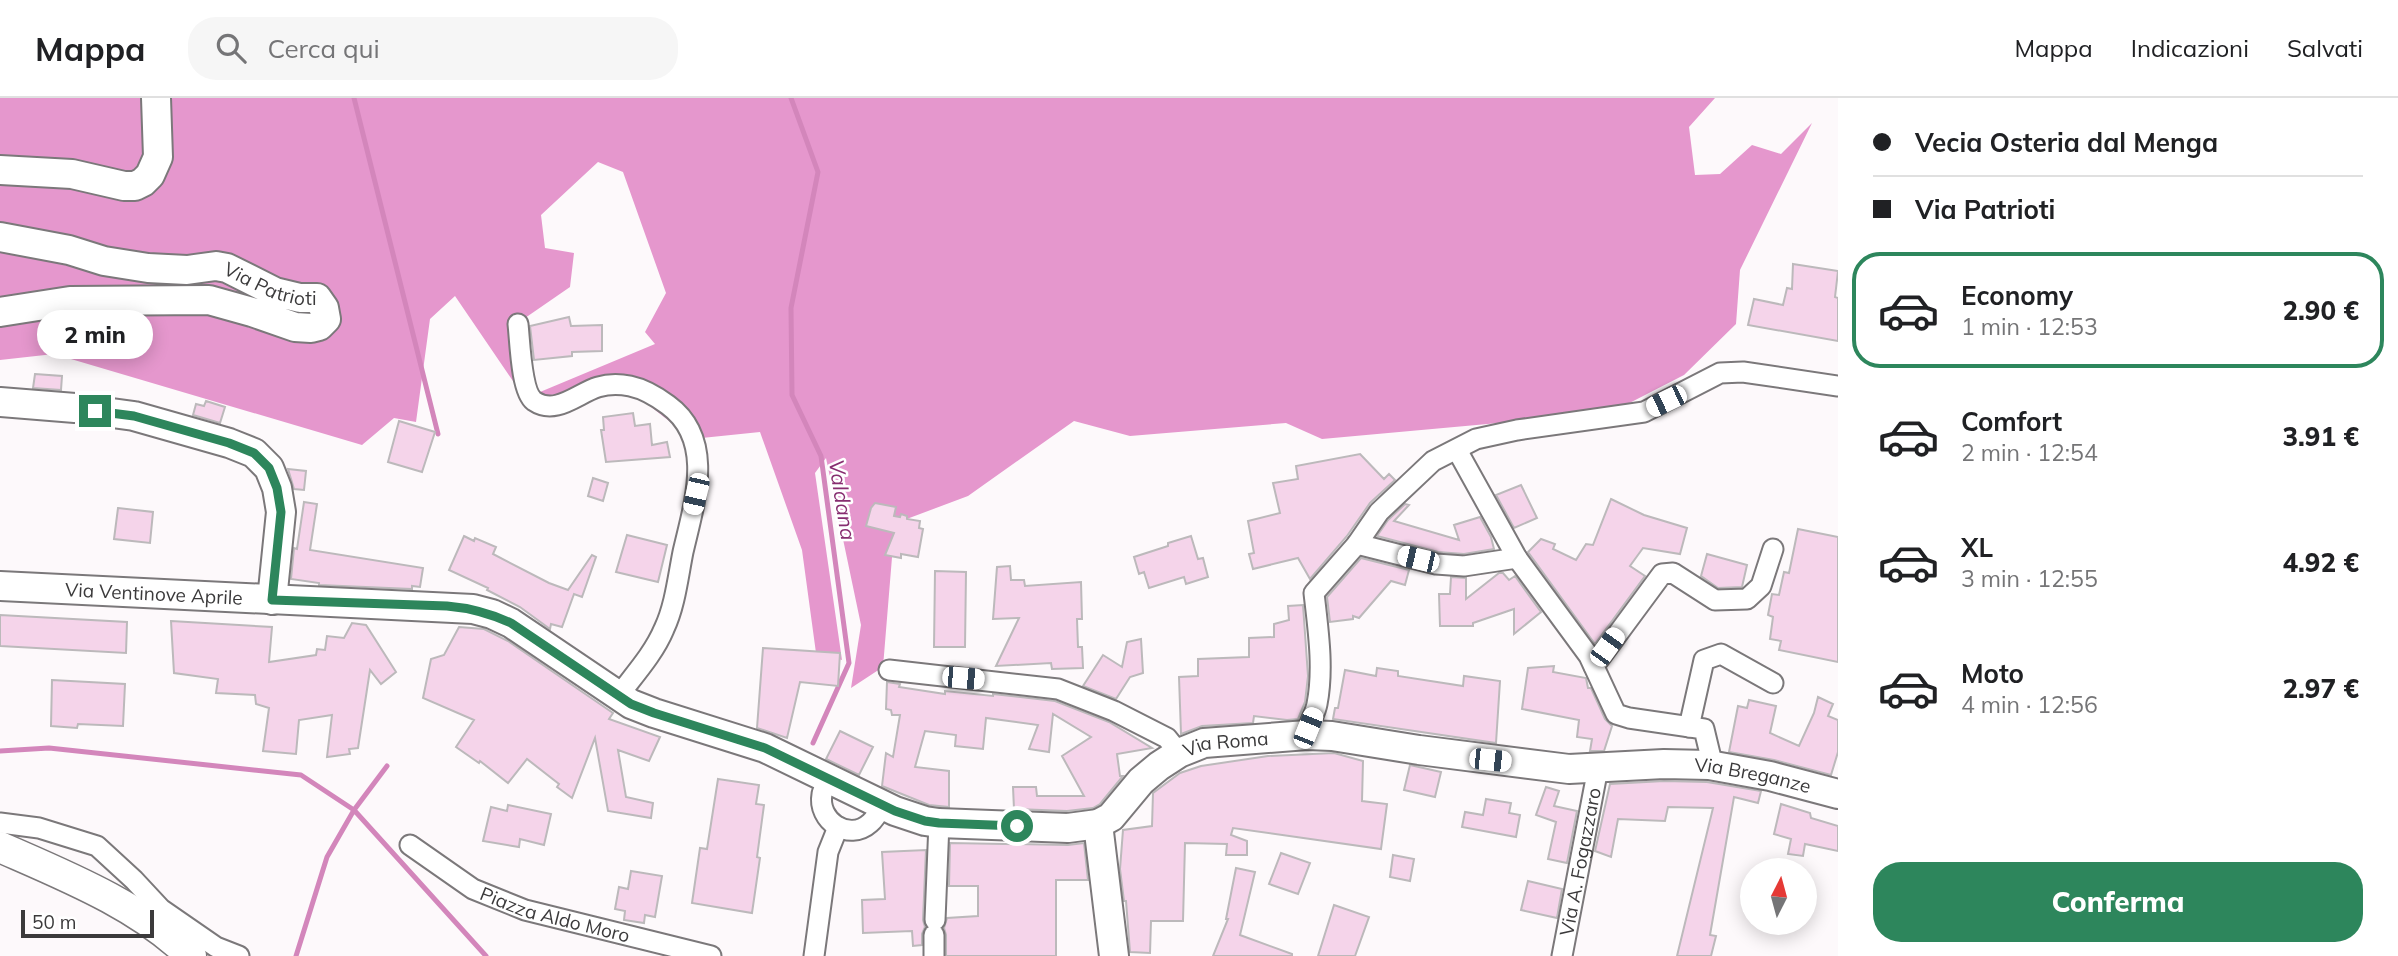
<!DOCTYPE html>
<html lang="it">
<meta charset="utf-8">
<style>
:root{--surface:#fff;--page:#f6f6f6;--text:#202124;--muted:#757577;--line:#e0e0e0;--accent:#2d865c}
body{margin:0;font-family:Mulish,sans-serif;background:var(--page);color:var(--text);height:100vh;display:flex;flex-direction:column;font-size:26px;white-space:nowrap}
*{box-sizing:border-box;margin:0}
p{font-size:23px;color:var(--muted)}
.icon{flex:none;width:38px;height:38px;fill:none;stroke:currentColor;stroke-width:2;stroke-linecap:round;stroke-linejoin:round}
.map{position:relative;flex:1;overflow:hidden}
.drawer{display:flex;flex-direction:column;background:var(--surface);width:560px}
.drawer>*{flex:none}
.hud{display:grid;align-content:center;height:154px;padding:0 35px;background:var(--surface)}
.needle{width:46px;rotate:6deg}
.tools{position:absolute;left:1740px;top:760px;display:grid;gap:14px}
.tools a{display:grid;place-items:center;width:77px;height:77px;border-radius:50%;background:var(--surface);box-shadow:0 4px 18px #0003;font-size:35px}
.scale{position:absolute;left:21px;bottom:18px;width:133px;box-sizing:border-box;padding-left:7px;border:4px solid #3b3a3b;border-top:0;font-size:19px;line-height:24px;white-space:nowrap;color:#3b3a3b;-webkit-text-stroke:5px #fff;paint-order:stroke}
.end{position:absolute;width:32px;height:32px;margin:-16px;border:9px solid #2d865c;background:#fff;box-shadow:0 0 0 4px #fff}
.from{border-radius:50%}
.bubble{position:absolute;height:49px;border-radius:24px;background:var(--surface);box-shadow:0 4px 18px #0003;font-size:23px;font-weight:800;line-height:49px;text-align:center}
.car{position:absolute;width:21px;height:42px;margin:-21px -10px;border-radius:9px;box-shadow:0 0 5px 2px #0007;background:linear-gradient(#fff 24%,#345 0 40%,#fff 0 76%,#345 0 86%,#fff 0)}
.hud b{display:flex;align-items:center;gap:24px;height:66px;font-size:26px}
.hud b+b{border-top:2px solid var(--line)}
.hud i{width:18px;height:18px;background:var(--text)}
ul{padding:0;list-style:none}
li{display:flex;align-items:center;gap:21px;height:116px;margin:0 14px 10px;padding:0 21px;border:4px solid transparent;border-radius:28px}
li div{flex:1}
li b{display:block;font-size:26px}
li em{font-style:normal;font-weight:800}
li.on{border-color:var(--accent)}
li>.icon{width:63px;height:63px;stroke-width:1.5}
.button{display:flex;gap:14px;margin-top:auto;padding:14px 35px}
.button a{flex:1;height:80px;border-radius:28px;background:var(--accent);color:#fff;font-size:28px;font-weight:800;line-height:80px;text-align:center}
header{display:flex;align-items:center;gap:42px;box-sizing:border-box;height:98px;padding:0 35px;background:var(--surface);border-bottom:2px solid var(--line)}
header strong{font-size:33px}
nav{display:flex;gap:38px;margin-inline-start:auto;font-size:24px}
.search{width:490px;height:63px;background:var(--page);display:flex;align-items:center;gap:18px;box-sizing:border-box;padding:0 24px;border-radius:28px;color:var(--muted);font-size:26px}
main{display:flex;flex:1;min-height:0}
.map>svg:first-child{display:block}
.forest{fill:#e597cd}
.lines{fill:none;stroke-linecap:round;stroke-linejoin:round}
.stream{stroke:#d386bb;stroke-width:5}
.building{fill:#f5d4ea;stroke:#bcb9bb;stroke-width:2}
.street-casing{stroke:#7b787a;stroke-width:23}
.secondary-casing{stroke:#7b787a;stroke-width:32}
.primary-casing{stroke:#7b787a;stroke-width:33}
.street{stroke:#fff;stroke-width:19}
.secondary{stroke:#fff;stroke-width:28}
.primary{stroke:#fff;stroke-width:30}
.route{stroke:#2d865c;stroke-width:9}
.labels{text-anchor:middle;stroke-width:5;stroke-linejoin:round;paint-order:stroke}
.street-label{font-size:19px;fill:#3b3a3b;stroke:#fff}
.water-label{font-size:21px;font-style:italic;fill:#872d70;stroke:#fff}
</style>
<header>
<strong>Mappa</strong>
<div class="search"><svg class="icon" aria-label="search" viewBox="0 0 24 24"><circle cx="10" cy="10" r="6"/><path d="M15 15l6 6"/></svg>Cerca qui</div>
<nav><a>Mappa</a><a>Indicazioni</a><a>Salvati</a></nav>
</header>
<main>
<div class="map">
<svg width="1838" height="858" viewBox="0 0 1838 858">
<rect width="100%" height="100%" fill="#fdf9fb"/>
<path class="forest" d="M 0,0 L 1715,0 L 1689,29 L 1695,77 L 1720,76 L 1752,47 L 1781,56 L 1812,25 L 1740,172 L 1736,226 L 1684,277 L 1610,315 L 1322,341 L 1286,325 L 1130,338 L 1074,323 L 968,398 L 904,422 L 871,410 L 867,428 L 894,435 L 883,569 L 851,590 L 861,527 L 826,360 L 815,375 L 842,562 L 816,555 L 802,452 L 760,334 L 692,341 L 627,290 L 528,299 L 655,246 L 645,234 L 666,195 L 623,74 L 598,64 L 541,117 L 545,150 L 574,155 L 570,189 L 512,229 L 517,289 L 455,198 L 430,221 L 416,324 L 394,320 L 362,347 L 54,256 L 0,262 Z"/>
<g class="lines">
<path class="stream" d="M 354,0 L 438,336
M 791,0 L 818,74 L 791,210 L 792,297 L 821,358 L 849,565 L 813,645
M 0,653 L 49,650 L 301,677 L 354,712 L 486,858
M 296,858 L 327,759 L 354,712 L 387,668"/>
</g>
<path class="building" d="M 1793,166 L 1838,173 L 1835,199 L 1838,200 L 1838,243 L 1748,227 L 1754,201 L 1783,207 L 1787,190 L 1792,191 Z
M 569,219 L 571,228 L 602,227 L 602,253 L 572,254 L 572,258 L 534,262 L 530,228 Z
M 35,276 L 62,278 L 61,292 L 33,290 Z
M 206,303 L 225,309 L 220,325 L 193,317 L 196,306 L 204,308 Z
M 633,315 L 635,328 L 650,326 L 652,347 L 667,344 L 670,359 L 606,364 L 601,332 L 604,332 L 603,319 Z
M 399,323 L 435,334 L 422,374 L 388,364 Z
M 1360,356 L 1384,381 L 1389,376 L 1395,382 L 1370,405 L 1347,438 L 1310,481 L 1298,460 L 1253,471 L 1249,456 L 1254,455 L 1248,423 L 1280,415 L 1273,385 L 1298,381 L 1296,368 Z
M 288,371 L 306,373 L 304,392 L 294,391 Z
M 593,380 L 608,385 L 603,403 L 588,398 Z
M 1521,387 L 1537,420 L 1514,430 L 1496,397 Z
M 1611,401 L 1644,417 L 1687,430 L 1680,456 L 1643,450 L 1630,468 L 1645,478 L 1595,546 L 1528,454 L 1541,441 L 1555,446 L 1553,451 L 1576,462 L 1586,446 L 1593,447 Z
M 304,404 L 317,406 L 310,452 L 423,470 L 420,489 L 412,488 L 412,491 L 319,487 L 319,485 L 291,481 L 294,450 L 297,451 Z
M 875,405 L 896,409 L 894,418 L 900,419 L 901,416 L 907,418 L 907,421 L 920,423 L 919,430 L 923,431 L 918,459 L 901,456 L 901,460 L 885,457 L 894,435 L 866,428 L 871,410 Z
M 1405,406 L 1409,407 L 1394,423 L 1459,442 L 1454,427 L 1480,419 L 1491,439 L 1494,451 L 1464,456 L 1438,454 L 1377,438 L 1388,422 Z
M 118,410 L 153,414 L 150,445 L 114,441 Z
M 1798,431 L 1838,439 L 1838,564 L 1779,552 L 1781,543 L 1770,541 L 1773,519 L 1768,517 L 1772,496 L 1779,497 L 1784,474 L 1789,475 Z
M 627,437 L 667,447 L 658,484 L 616,474 Z
M 464,438 L 474,443 L 475,440 L 496,449 L 493,456 L 549,485 L 568,492 L 592,457 L 596,459 L 582,499 L 574,496 L 562,529 L 551,526 L 550,531 L 520,509 L 487,492 L 488,490 L 449,472 Z
M 1191,438 L 1198,461 L 1203,460 L 1208,479 L 1186,486 L 1184,479 L 1149,490 L 1144,474 L 1139,476 L 1134,459 L 1168,448 L 1168,445 Z
M 1707,456 L 1747,467 L 1742,489 L 1718,490 L 1701,478 Z
M 1361,460 L 1409,472 L 1405,487 L 1391,483 L 1359,520 L 1353,518 L 1353,521 L 1330,524 L 1327,499 Z
M 1010,468 L 1011,482 L 1024,482 L 1025,488 L 1081,484 L 1082,521 L 1077,521 L 1078,549 L 1082,549 L 1083,570 L 1052,571 L 1051,565 L 996,568 L 1019,520 L 993,521 L 997,469 Z
M 935,473 L 966,474 L 965,549 L 934,549 Z
M 1499,475 L 1503,475 L 1509,482 L 1515,478 L 1541,514 L 1514,536 L 1514,511 L 1473,525 L 1473,528 L 1440,528 L 1439,496 L 1450,496 L 1451,479 L 1466,480 L 1466,501 Z
M 1303,507 L 1308,578 L 1305,604 L 1298,621 L 1287,622 L 1254,618 L 1253,625 L 1202,628 L 1181,636 L 1179,579 L 1198,578 L 1198,561 L 1249,559 L 1249,540 L 1274,539 L 1274,526 L 1289,522 L 1288,508 Z
M 0,517 L 127,524 L 126,555 L 0,548 Z
M 171,523 L 272,529 L 269,564 L 316,557 L 317,551 L 325,552 L 327,538 L 344,540 L 352,525 L 366,527 L 396,574 L 381,586 L 370,572 L 358,650 L 349,651 L 350,656 L 327,659 L 332,617 L 299,622 L 296,656 L 263,653 L 269,610 L 256,606 L 255,597 L 216,595 L 218,581 L 174,575 Z
M 459,529 L 484,531 L 508,543 L 613,615 L 609,621 L 660,639 L 649,663 L 618,652 L 626,699 L 653,705 L 651,720 L 608,713 L 595,640 L 572,700 L 557,689 L 559,686 L 527,661 L 508,685 L 480,663 L 479,665 L 456,649 L 474,622 L 423,600 L 431,561 L 444,557 Z
M 1141,541 L 1143,575 L 1130,579 L 1116,601 L 1083,588 L 1103,557 L 1122,569 L 1127,544 Z
M 763,550 L 840,555 L 838,588 L 800,584 L 787,640 L 757,630 Z
M 1554,568 L 1553,574 L 1586,580 L 1588,590 L 1591,590 L 1605,621 L 1612,628 L 1604,653 L 1590,653 L 1592,641 L 1577,639 L 1579,622 L 1522,611 L 1528,570 Z
M 1377,570 L 1398,573 L 1398,578 L 1463,588 L 1464,578 L 1500,583 L 1496,645 L 1333,621 L 1335,610 L 1338,610 L 1345,572 L 1376,578 Z
M 52,582 L 125,586 L 123,628 L 78,626 L 77,630 L 51,628 Z
M 887,584 L 900,586 L 899,589 L 945,596 L 945,593 L 993,598 L 993,596 L 1055,603 L 1109,624 L 1152,650 L 1117,656 L 1120,678 L 1123,678 L 1100,706 L 1093,710 L 1067,713 L 1014,711 L 1013,689 L 1036,689 L 1037,698 L 1084,698 L 1062,658 L 1091,639 L 1053,616 L 1049,654 L 1029,651 L 1038,627 L 986,620 L 983,651 L 955,648 L 956,637 L 925,633 L 915,669 L 949,673 L 949,709 L 929,707 L 882,688 L 886,655 L 893,659 L 900,617 L 892,617 L 891,612 L 886,611 Z
M 1818,599 L 1833,606 L 1828,618 L 1838,622 L 1838,654 L 1831,677 L 1774,662 L 1729,654 L 1738,608 L 1747,610 L 1749,602 L 1776,608 L 1770,635 L 1799,648 L 1814,615 Z
M 840,633 L 873,649 L 859,677 L 826,661 Z
M 1334,655 L 1363,663 L 1362,703 L 1387,706 L 1381,751 L 1233,730 L 1231,737 L 1247,743 L 1247,757 L 1226,757 L 1227,746 L 1185,745 L 1183,823 L 1151,823 L 1150,855 L 1130,854 L 1126,803 L 1124,803 L 1120,771 L 1123,732 L 1152,728 L 1153,695 L 1180,675 L 1201,668 L 1268,658 Z
M 1410,667 L 1441,674 L 1435,699 L 1404,692 Z
M 718,681 L 759,687 L 756,706 L 764,707 L 757,759 L 760,760 L 752,815 L 692,805 L 700,750 L 707,751 Z
M 1664,683 L 1707,684 L 1761,693 L 1758,705 L 1734,699 L 1710,837 L 1716,838 L 1711,858 L 1677,858 L 1713,710 L 1668,709 L 1665,723 L 1618,721 L 1611,759 L 1595,753 L 1610,686 Z
M 1546,689 L 1559,693 L 1554,708 L 1577,713 L 1567,765 L 1548,761 L 1556,724 L 1536,717 Z
M 1486,701 L 1511,705 L 1509,715 L 1520,717 L 1516,739 L 1462,729 L 1465,714 L 1483,717 Z
M 1781,706 L 1810,715 L 1811,720 L 1838,728 L 1838,753 L 1805,746 L 1803,758 L 1788,756 L 1791,741 L 1774,736 Z
M 508,707 L 551,716 L 544,747 L 520,741 L 519,749 L 483,743 L 491,709 L 507,713 Z
M 950,745 L 1068,747 L 1084,745 L 1088,782 L 1056,782 L 1056,858 L 946,858 L 946,837 L 944,830 L 947,820 L 978,818 L 978,788 L 949,788 Z
M 926,752 L 923,822 L 925,829 L 922,836 L 922,847 L 913,848 L 912,833 L 863,835 L 862,802 L 885,801 L 882,754 Z
M 1281,755 L 1310,765 L 1298,796 L 1269,786 Z
M 1393,757 L 1414,761 L 1410,783 L 1390,779 Z
M 1236,770 L 1255,774 L 1240,837 L 1292,856 L 1292,858 L 1213,858 L 1228,821 L 1226,821 Z
M 631,773 L 662,778 L 655,819 L 645,817 L 644,825 L 624,822 L 625,813 L 615,811 L 619,789 L 628,791 Z
M 1528,783 L 1562,791 L 1557,820 L 1521,812 Z
M 1334,807 L 1369,819 L 1355,858 L 1318,858 Z"/>
<g class="lines">
<defs>
<g id="street">
<path d="M 518,226 C 520,243 521,293 534,303 C 556,318 578,295 598,289 C 608,286 620,286 630,288 C 644,291 656,298 668,307 C 716,342 694,406 683,454 C 678,479 675,508 664,531 C 654,555 635,576 619,597"/>
<path d="M 1457,352 L 1517,460 L 1589,558 L 1616,616 L 1629,620 L 1704,631 L 1710,656 L 1709,667"/>
<path d="M 1357,446 L 1436,466 L 1464,468 L 1517,460"/>
<path d="M 1594,568 L 1662,476 L 1673,475 L 1715,502 L 1747,501 L 1761,488 L 1773,451"/>
<path d="M 889,572 L 1058,591 L 1114,613 L 1167,640 L 1179,655"/>
<path d="M 1689,629 L 1704,562 L 1721,556 L 1773,585"/>
<path d="M 1307,637 C 1308,625 1315,617 1317,606 C 1324,570 1318,531 1314,495 L 1357,446 L 1379,414 L 1433,363 L 1476,341 L 1517,332 L 1644,314 L 1720,275 L 1743,274 L 1838,288"/>
<path d="M 829,681 C 827,686 823,691 822,696 C 817,723 849,744 870,725 C 876,720 879,713 883,706"/>
<path d="M 0,725 L 39,730 L 97,748 L 134,782 L 161,811 L 216,849 L 239,858"/>
<path id="s1" d="M 410,747 L 473,791 L 525,812 L 711,858"/>
<path d="M 935,822 L 939,725"/>
<path d="M 814,858 L 828,754 L 838,729"/>
<path d="M 934,858 L 934,837"/>
<path id="s2" d="M 1562,858 L 1598,670"/>
</g>
<g id="secondary">
<path d="M 0,72 L 72,76 L 124,88 L 135,88 L 143,84 L 150,77 L 158,59 L 156,0"/>
<path id="s3" d="M 0,139 L 69,152 L 104,163 L 148,170 L 187,172 L 216,168 L 227,170 L 275,194 L 300,200 L 317,200 L 324,210 L 326,221 L 319,228 L 311,230 L 295,229 L 252,214 L 209,202 L 70,203 L 0,214"/>
<path d="M 0,304 L 75,310 L 134,318 L 229,345 L 254,355 L 269,370 L 277,390 L 281,414 L 272,502"/>
<path id="s4" d="M 0,488 L 473,511 L 492,516 L 511,525 L 631,606 L 654,615 L 765,650 L 895,713 L 925,723 L 939,725 L 1068,730 L 1098,726 L 1111,719 L 1141,683 L 1159,668 L 1179,655 L 1204,645 L 1307,637 L 1332,638 L 1419,652 L 1569,671 L 1664,666 L 1709,667 L 1770,678 L 1838,696"/>
<path d="M 1098,726 L 1114,858"/>
</g>
<path id="primary" d="M 0,749 C 66,778 139,807 191,858"/>
</defs>
<use href="#street" class="street-casing"/>
<use href="#secondary" class="secondary-casing"/>
<use href="#primary" class="primary-casing"/>
<use href="#street" class="street"/>
<use href="#secondary" class="secondary"/>
<use href="#primary" class="primary"/>
</g>
<g class="lines">
<path class="route" d="M 95,313 L 134,318 L 229,345 L 254,355 L 269,370 L 277,390 L 281,414 L 272,502 L 447,508 C 471,510 489,515 511,525 L 631,606 L 654,615 L 765,650 L 895,713 L 925,723 L 939,725 L 1017,728"/>
</g>
<g class="labels">
<g class="street-label">
<text dy="7" stroke="none"><textPath href="#s3" startOffset="278">Via Patrioti</textPath></text>
<text dy="7" stroke="none"><textPath href="#s4" startOffset="154">Via Ventinove Aprile</textPath></text>
<text dy="7" stroke="none"><textPath href="#s4" startOffset="1307">Via Roma</textPath></text>
<text dy="7" stroke="none"><textPath href="#s4" startOffset="1838">Via Breganze</textPath></text>
<text dy="7" stroke="none"><textPath href="#s2" startOffset="96">Via A. Fogazzaro</textPath></text>
<text dy="7" stroke="none"><textPath href="#s1" startOffset="163">Piazza Aldo Moro</textPath></text>
</g>
<g class="water-label">
<text transform="translate(842 402) rotate(81)" y="7">Valdana</text>
</g>
</g>
</svg>
<div class="tools">
<a><svg class="needle" viewBox="-14 -14 28 28"><path d="M0-13l5 13h-10z" fill="#e53935"/><path d="M0 13l5-13h-10z" fill="#757577"/></svg></a>
</div>
<div class="scale">50 m</div>
<i class="end from" style="left:1017px;top:728px"></i>
<i class="end" style="left:95px;top:313px"></i>
<div class="bubble" style="left:37px;top:212px;width:116px">2 min</div>
<i class="car" style="left:1666px;top:303px;rotate:244deg"></i>
<i class="car" style="left:696px;top:396px;rotate:193deg"></i>
<i class="car" style="left:1418px;top:461px;rotate:283deg"></i>
<i class="car" style="left:1607px;top:549px;rotate:36deg"></i>
<i class="car" style="left:963px;top:580px;rotate:95deg"></i>
<i class="car" style="left:1308px;top:630px;rotate:22deg"></i>
<i class="car" style="left:1490px;top:662px;rotate:96deg"></i>
</div>
<section class="drawer">
<div class="hud">
<b><i class="from"></i>Vecia Osteria dal Menga</b>
<b><i></i>Via Patrioti</b>
</div>
<ul>
<li class="on"><svg class="icon" aria-label="car" viewBox="0 0 24 24"><path d="M5 17H2v-5l4-1 3-4h7l3 4 3 1v5h-3M9 17h6M6 11h13"/><circle cx="7" cy="17" r="2"/><circle cx="17" cy="17" r="2"/></svg><div><b>Economy</b><p>1 min · 12:53</p></div><em>2.90 €</em></li>
<li><svg class="icon" aria-label="car" viewBox="0 0 24 24"><path d="M5 17H2v-5l4-1 3-4h7l3 4 3 1v5h-3M9 17h6M6 11h13"/><circle cx="7" cy="17" r="2"/><circle cx="17" cy="17" r="2"/></svg><div><b>Comfort</b><p>2 min · 12:54</p></div><em>3.91 €</em></li>
<li><svg class="icon" aria-label="car" viewBox="0 0 24 24"><path d="M5 17H2v-5l4-1 3-4h7l3 4 3 1v5h-3M9 17h6M6 11h13"/><circle cx="7" cy="17" r="2"/><circle cx="17" cy="17" r="2"/></svg><div><b>XL</b><p>3 min · 12:55</p></div><em>4.92 €</em></li>
<li><svg class="icon" aria-label="car" viewBox="0 0 24 24"><path d="M5 17H2v-5l4-1 3-4h7l3 4 3 1v5h-3M9 17h6M6 11h13"/><circle cx="7" cy="17" r="2"/><circle cx="17" cy="17" r="2"/></svg><div><b>Moto</b><p>4 min · 12:56</p></div><em>2.97 €</em></li>
</ul>
<div class="button"><a>Conferma</a></div>
</section>
</main>
